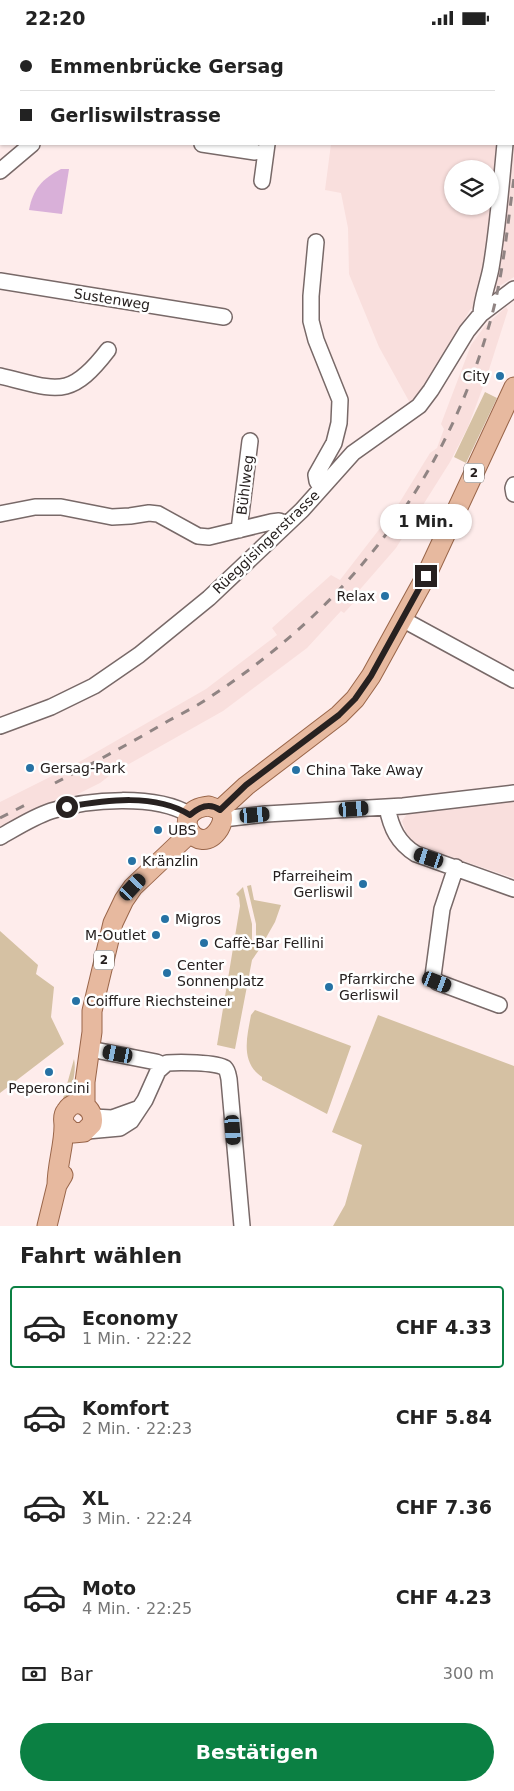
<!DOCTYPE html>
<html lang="de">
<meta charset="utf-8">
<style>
:root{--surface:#fff;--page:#f6f6f6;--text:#222;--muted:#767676;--line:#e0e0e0;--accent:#0b8043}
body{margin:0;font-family:"DejaVu Sans",sans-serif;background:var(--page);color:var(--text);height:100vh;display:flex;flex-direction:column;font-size:19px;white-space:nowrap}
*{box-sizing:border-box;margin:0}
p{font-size:16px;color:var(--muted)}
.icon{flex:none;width:28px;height:28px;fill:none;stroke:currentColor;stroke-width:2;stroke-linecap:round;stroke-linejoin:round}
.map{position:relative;height:1191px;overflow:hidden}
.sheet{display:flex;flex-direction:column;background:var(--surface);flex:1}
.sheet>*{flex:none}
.guide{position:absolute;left:0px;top:0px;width:515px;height:110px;box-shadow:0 1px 4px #0004;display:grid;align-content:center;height:110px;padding:0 20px;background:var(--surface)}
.controls{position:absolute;left:444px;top:125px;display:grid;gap:10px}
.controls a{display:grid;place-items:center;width:55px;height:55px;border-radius:50%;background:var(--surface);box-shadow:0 1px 4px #0004;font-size:25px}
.end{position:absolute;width:22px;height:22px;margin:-11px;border:6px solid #272120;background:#fff;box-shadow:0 0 0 2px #fff}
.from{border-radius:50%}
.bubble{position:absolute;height:35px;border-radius:18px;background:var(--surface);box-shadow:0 1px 4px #0004;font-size:16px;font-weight:700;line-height:35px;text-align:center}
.car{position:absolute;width:15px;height:30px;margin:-15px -8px;border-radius:6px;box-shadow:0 0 4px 1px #0007;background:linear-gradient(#222 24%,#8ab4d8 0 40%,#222 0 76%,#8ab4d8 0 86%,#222 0)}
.guide b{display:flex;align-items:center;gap:18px;height:48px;font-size:19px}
.guide b+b{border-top:1px solid var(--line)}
.guide i{width:12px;height:12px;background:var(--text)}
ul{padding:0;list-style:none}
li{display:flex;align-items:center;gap:15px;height:82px;margin:0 10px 8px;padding:0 10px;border:2px solid transparent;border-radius:5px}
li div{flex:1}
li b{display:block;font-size:19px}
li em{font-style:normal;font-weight:700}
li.on{border-color:var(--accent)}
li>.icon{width:45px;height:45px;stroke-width:1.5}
h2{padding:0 20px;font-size:22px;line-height:60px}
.pay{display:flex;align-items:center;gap:12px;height:55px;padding:0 20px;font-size:19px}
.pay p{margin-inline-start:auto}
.cta{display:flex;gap:10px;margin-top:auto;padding:10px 20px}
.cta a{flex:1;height:58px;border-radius:30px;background:var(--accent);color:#fff;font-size:20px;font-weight:700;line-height:58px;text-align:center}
.status{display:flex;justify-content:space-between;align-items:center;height:35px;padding:0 25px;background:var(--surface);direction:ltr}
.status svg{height:14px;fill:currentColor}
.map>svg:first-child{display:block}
.built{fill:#f9dfdd;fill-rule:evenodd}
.green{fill:#d5c1a3}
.water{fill:#d9b0d9}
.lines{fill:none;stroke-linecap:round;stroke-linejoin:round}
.minor-casing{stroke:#786968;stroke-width:18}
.major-casing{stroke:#996549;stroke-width:21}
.minor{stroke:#fff;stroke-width:15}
.major{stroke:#e7b99f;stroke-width:19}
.rail{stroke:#908483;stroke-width:3;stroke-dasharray:9 9;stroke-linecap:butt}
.route{stroke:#272120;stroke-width:6}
.poi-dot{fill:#2672a4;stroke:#fff;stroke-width:2}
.labels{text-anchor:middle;stroke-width:5;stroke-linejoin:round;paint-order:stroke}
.shield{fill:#fff;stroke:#686463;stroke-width:1}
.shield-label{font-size:12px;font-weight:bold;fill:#272120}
.street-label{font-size:14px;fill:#272120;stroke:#fff}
.poi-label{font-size:14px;fill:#272120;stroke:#fff;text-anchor:start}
</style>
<div class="status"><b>22:20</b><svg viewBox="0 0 49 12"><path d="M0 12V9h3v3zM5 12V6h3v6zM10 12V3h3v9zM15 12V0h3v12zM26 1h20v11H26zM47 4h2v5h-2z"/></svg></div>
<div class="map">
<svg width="514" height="1191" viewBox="0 0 514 1191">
<rect width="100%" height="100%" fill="#feeceb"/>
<path class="built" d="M 348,0 L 514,0 L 514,242 L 493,255 L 470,275 L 429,344 L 410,368 L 379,312 L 349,239 L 348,193 L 341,158 L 325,155 L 331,109 L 514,109 L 514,1 L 348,1 ZM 452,134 L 490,134 L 490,171 L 452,171 Z
M 506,272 L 508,275 L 486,344 L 468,392 L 450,427 L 396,513 L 356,559 L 359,562 L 344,578 L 341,576 L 307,613 L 223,676 L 113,738 L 100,748 L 76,760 L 52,767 L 31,776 L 0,793 L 0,767 L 74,730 L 206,654 L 277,600 L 272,593 L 331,540 L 340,545 L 398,470 L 430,418 L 437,413 L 444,394 L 441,389 L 471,310 L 485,291 Z
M 514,763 L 514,843 L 416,810 L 407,800 L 402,786 L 407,779 L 416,774 Z"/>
<path class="green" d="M 485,357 L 497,363 L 466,428 L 454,422 Z
M 251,850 L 254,865 L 281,870 L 275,887 L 263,908 L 256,903 L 256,889 L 247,851 Z
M 243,852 L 252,889 L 252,905 L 261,912 L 252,925 L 235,1014 L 217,1010 L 240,871 L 239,862 L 236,859 Z
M 0,896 L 38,930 L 36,939 L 54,952 L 51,982 L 64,1009 L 0,1058 Z
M 255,975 L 351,1011 L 327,1079 L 262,1045 L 262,1042 C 240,1027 247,1002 251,980 Z
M 378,980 L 514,1031 L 514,1191 L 333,1191 L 345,1170 L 362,1110 L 332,1097 Z
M 74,1024 C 77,1038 71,1059 61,1071 Z"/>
<path class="water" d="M 61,134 L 69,134 L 62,179 L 29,175 C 33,154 42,144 61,134 Z"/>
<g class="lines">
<defs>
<path id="minor" d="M 110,1 L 110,0
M 282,1 L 282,0
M 491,1 L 491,0
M 202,109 L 255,117
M 0,136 L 32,109
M 262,146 L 267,109
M 316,207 L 311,261 L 311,286 L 316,305 L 340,365 L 339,388 L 334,408 L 316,440 L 317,446 L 321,453
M 0,246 L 224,282
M 481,279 C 482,263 488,249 491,233 C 498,192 501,150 505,109
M 0,341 C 56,354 69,366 108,315
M 514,450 L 513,453 L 514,459
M 0,479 L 35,472 L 61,472 L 112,482 L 130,481 L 149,478 L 158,479 L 198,501 L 209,502 L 271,487 L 279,486 L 287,489
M 239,495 L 250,406
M 402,584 L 514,645
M 0,691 L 51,672 L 94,651 L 139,620 L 209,563 L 302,475 L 353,418 L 419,371 L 431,355 L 467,296 L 481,279 L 514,254
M 387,772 C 391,793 398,808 416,819 L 514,854
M 223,784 L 266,779 L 403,771 L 514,758
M 0,802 C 16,793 33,782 51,776 C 88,764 156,759 190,780
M 456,832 L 442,874 L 433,941 L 437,947 L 499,970
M 100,1016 L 156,1027 L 163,1030
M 93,1082 L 112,1083 L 137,1074
M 87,1096 L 120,1093 L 131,1086 L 145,1065 L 158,1036 L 167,1028 C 178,1027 216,1027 225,1033 C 228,1036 228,1040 229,1044 L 242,1191"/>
<path id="major" d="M 209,771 L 220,775 C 224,782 223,787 219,794 C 198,826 165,775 209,771 Z
M 220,775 L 246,751 L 339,680 L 355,664 L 371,641 L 426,541 L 514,352
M 85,1071 L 85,1047 L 92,997 L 92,976 L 113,888 L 124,865 L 133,852 L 190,798
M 57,1150 C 57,1130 64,1111 64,1091 C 64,1085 62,1081 66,1076 C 76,1060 96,1073 92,1089 L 84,1097 L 73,1098 L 64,1089
M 47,1191 L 57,1150 L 63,1140"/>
</defs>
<use href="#minor" class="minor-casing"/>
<use href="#major" class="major-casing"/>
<use href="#minor" class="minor"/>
<use href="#major" class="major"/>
<path class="rail" d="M 55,748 C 93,728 131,708 168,686 C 183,678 199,670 213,660 C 348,571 443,449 488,294 C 503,245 507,193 514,143
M 0,783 L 27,769"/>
</g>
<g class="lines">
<path class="route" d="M 67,772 C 106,765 155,758 190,780 C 199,772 209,767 220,775 L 246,750 L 339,680 L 355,664 L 371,641 L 426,541"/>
</g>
<g class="poi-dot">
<circle cx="500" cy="341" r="5"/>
<circle cx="385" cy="561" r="5"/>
<circle cx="30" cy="733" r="5"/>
<circle cx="296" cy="735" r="5"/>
<circle cx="158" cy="795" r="5"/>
<circle cx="132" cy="826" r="5"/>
<circle cx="363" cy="849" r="5"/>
<circle cx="165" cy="884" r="5"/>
<circle cx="156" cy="900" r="5"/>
<circle cx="204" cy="908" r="5"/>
<circle cx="167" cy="938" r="5"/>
<circle cx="329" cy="952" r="5"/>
<circle cx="76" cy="966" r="5"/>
<circle cx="49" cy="1037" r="5"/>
</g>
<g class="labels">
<g class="shield">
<rect x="464" y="428.5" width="20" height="19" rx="4"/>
<rect x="94" y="915.5" width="20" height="19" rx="4"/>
</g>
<g class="shield-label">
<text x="474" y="442">2</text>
<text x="104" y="929">2</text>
</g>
<g class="street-label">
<text transform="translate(112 264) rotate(9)" y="5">Sustenweg</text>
<text transform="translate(245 450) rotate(-83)" y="5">Bühlweg</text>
<text transform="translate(266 507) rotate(-44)" y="5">Rüeggisingerstrasse</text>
</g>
<g class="poi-label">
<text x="490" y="346" text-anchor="end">City</text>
<text x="375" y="566" text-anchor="end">Relax</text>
<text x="40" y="738">Gersag-Park</text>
<text x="306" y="740">China Take Away</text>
<text x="168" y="800">UBS</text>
<text x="142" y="831">Kränzlin</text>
<text x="353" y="846" text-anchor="end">Pfarreiheim<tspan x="353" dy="16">Gerliswil</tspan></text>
<text x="175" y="889">Migros</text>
<text x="146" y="905" text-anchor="end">M-Outlet</text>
<text x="214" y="913">Caffè-Bar Fellini</text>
<text x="177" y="935">Center<tspan x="177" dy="16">Sonnenplatz</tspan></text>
<text x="339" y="949">Pfarrkirche<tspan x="339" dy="16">Gerliswil</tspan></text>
<text x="86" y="971">Coiffure Riechsteiner</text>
<text x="49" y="1058" text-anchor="middle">Peperoncini</text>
</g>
</g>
</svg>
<div class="controls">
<a><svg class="icon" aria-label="layers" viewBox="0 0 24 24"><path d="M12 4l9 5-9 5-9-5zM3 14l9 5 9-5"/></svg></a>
</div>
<i class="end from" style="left:67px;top:772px"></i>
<i class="end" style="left:426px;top:541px"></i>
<div class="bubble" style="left:380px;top:469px;width:92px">1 Min.</div>
<i class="car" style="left:354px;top:774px;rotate:86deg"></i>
<i class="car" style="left:255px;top:780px;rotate:85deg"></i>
<i class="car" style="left:429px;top:823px;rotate:288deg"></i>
<i class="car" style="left:133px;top:852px;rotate:43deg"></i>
<i class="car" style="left:437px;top:947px;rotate:111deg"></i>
<i class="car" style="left:118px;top:1019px;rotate:281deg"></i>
<i class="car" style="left:233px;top:1095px;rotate:176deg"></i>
<div class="guide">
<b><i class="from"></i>Emmenbrücke Gersag</b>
<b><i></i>Gerliswilstrasse</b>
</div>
</div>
<section class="sheet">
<h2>Fahrt wählen</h2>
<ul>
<li class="on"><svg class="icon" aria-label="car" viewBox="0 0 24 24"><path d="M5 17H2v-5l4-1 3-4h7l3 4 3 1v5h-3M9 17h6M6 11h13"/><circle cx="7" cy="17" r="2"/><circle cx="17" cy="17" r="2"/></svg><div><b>Economy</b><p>1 Min. · 22:22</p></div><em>CHF 4.33</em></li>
<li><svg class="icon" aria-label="car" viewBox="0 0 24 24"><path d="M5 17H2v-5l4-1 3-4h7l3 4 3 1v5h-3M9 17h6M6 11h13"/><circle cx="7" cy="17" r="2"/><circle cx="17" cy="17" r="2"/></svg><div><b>Komfort</b><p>2 Min. · 22:23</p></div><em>CHF 5.84</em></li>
<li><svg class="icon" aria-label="car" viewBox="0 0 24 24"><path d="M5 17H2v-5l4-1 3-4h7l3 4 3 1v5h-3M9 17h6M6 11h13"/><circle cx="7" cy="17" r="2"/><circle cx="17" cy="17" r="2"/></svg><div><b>XL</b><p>3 Min. · 22:24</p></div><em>CHF 7.36</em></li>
<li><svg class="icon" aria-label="car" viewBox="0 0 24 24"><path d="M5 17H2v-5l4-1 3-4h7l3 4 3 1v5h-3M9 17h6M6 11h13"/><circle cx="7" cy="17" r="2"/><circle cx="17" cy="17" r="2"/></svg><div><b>Moto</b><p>4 Min. · 22:25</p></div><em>CHF 4.23</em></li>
</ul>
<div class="pay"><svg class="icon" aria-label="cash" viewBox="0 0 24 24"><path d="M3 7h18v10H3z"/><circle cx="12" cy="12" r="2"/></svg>Bar<p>300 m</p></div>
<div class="cta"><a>Bestätigen</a></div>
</section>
